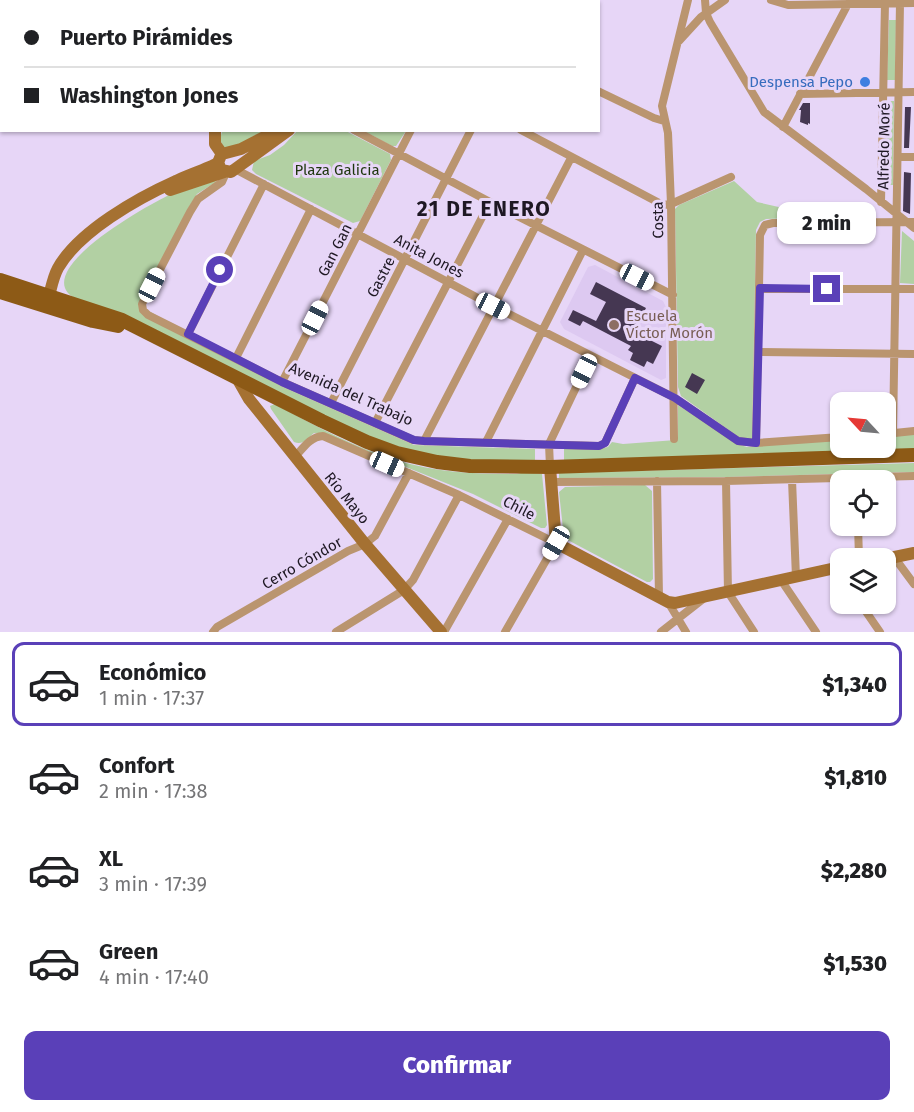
<!DOCTYPE html>
<html lang="es">
<meta charset="utf-8">
<style>
:root{--surface:#fff;--page:#f6f6f6;--text:#202124;--muted:#757577;--line:#e0e0e0;--accent:#5a40b8}
body{margin:0;font-family:"Fira Sans",sans-serif;background:var(--page);color:var(--text);height:100vh;display:flex;flex-direction:column;font-size:22px;white-space:nowrap}
*{box-sizing:border-box;margin:0}
p{font-size:20px;color:var(--muted)}
.icon{flex:none;width:33px;height:33px;fill:none;stroke:currentColor;stroke-width:2;stroke-linecap:round;stroke-linejoin:round}
.map{position:relative;height:632px;overflow:hidden}
.sheet{display:flex;flex-direction:column;background:var(--surface);flex:1}
.sheet>*{flex:none}
.top-card{position:absolute;left:0px;top:0px;width:600px;height:132px;box-shadow:0 2px 4px #0004;display:grid;align-content:center;height:132px;padding:0 24px;background:var(--surface)}
.needle{width:39px;rotate:296deg}
.buttons{position:absolute;left:830px;top:392px;display:grid;gap:12px}
.buttons a{display:grid;place-items:center;width:66px;height:66px;border-radius:12px;background:var(--surface);box-shadow:0 2px 4px #0004;font-size:30px}
.end{position:absolute;width:27px;height:27px;margin:-14px;border:8px solid #5a40b8;background:#fff;box-shadow:0 0 0 3px #fff}
.from{border-radius:50%}
.bubble{position:absolute;height:42px;border-radius:12px;background:var(--surface);box-shadow:0 2px 4px #0004;font-size:20px;font-weight:800;line-height:42px;text-align:center}
.car{position:absolute;width:18px;height:36px;margin:-18px -9px;border-radius:8px;box-shadow:0 0 4px 2px #0007;background:linear-gradient(#fff 24%,#345 0 40%,#fff 0 76%,#345 0 86%,#fff 0)}
.top-card b{display:flex;align-items:center;gap:21px;height:57px;font-size:22px}
.top-card b+b{border-top:2px solid var(--line)}
.top-card i{width:15px;height:15px;background:var(--text)}
ul{padding:10px 0 0;list-style:none}
li{display:flex;align-items:center;gap:18px;height:84px;margin:0 12px 9px;padding:0 12px;border:3px solid transparent;border-radius:12px}
li div{flex:1}
li b{display:block;font-size:22px}
li em{font-style:normal;font-weight:800}
li.selected{border-color:var(--accent)}
li>.icon{width:54px;height:54px;stroke-width:1.5}
.button{display:flex;gap:12px;margin-top:auto;padding:12px 24px}
.button a{flex:1;height:69px;border-radius:12px;background:var(--accent);color:#fff;font-size:24px;font-weight:800;line-height:69px;text-align:center}
.map>svg:first-child{display:block}
.built{fill:#ddc9f1}
.green{fill:#b2d0a3}
.building{fill:#453752}
.lines{fill:none;stroke-linecap:round;stroke-linejoin:round}
.street{stroke:#ba956f;stroke-width:8}
.secondary{stroke:#a57132;stroke-width:12}
.primary{stroke:#8d5a16;stroke-width:14}
.route{stroke:#5a40b8;stroke-width:8}
.shop-dot{fill:#3f7fe0;stroke:#e7d6f7;stroke-width:2}
.education-dot{fill:#8d6e63;stroke:#e7d6f7;stroke-width:2}
.labels{text-anchor:middle;stroke-width:6;stroke-linejoin:round;paint-order:stroke}
.shop-label{font-size:15px;fill:#366cbe;stroke:#e7d6f7;text-anchor:end}
.street-label{font-size:15px;fill:#1e1823;stroke:#e7d6f7}
.park-label{font-size:15px;fill:#1e370d;stroke:#e7d6f7}
.education-label{font-size:15px;fill:#785e54;stroke:#e7d6f7;text-anchor:start}
.district-label{font-size:21px;font-weight:bold;letter-spacing:1.5px;fill:#1e1823;stroke:#e7d6f7}
</style>
<div class="map">
<svg width="914" height="632" viewBox="0 0 914 632">
<rect width="100%" height="100%" fill="#e7d6f7"/>
<path class="built" d="M 595,265 L 663,301 L 666,307 L 666,378 L 661,380 L 564,329 L 560,322 L 588,267 Z"/>
<path class="green" d="M 889,20 L 896,20 L 895,80 L 887,80 Z
M 887,101 L 894,101 L 893,185 L 886,185 Z
M 222,131 L 264,131 L 252,137 L 243,145 L 224,148 L 220,140 Z
M 297,131 L 346,131 L 390,154 L 391,160 L 360,221 L 353,223 L 256,174 L 252,170 L 254,161 L 270,155 L 284,145 Z
M 364,131 L 406,131 L 396,146 L 392,146 Z
M 214,179 L 216,182 L 197,194 L 189,207 L 140,306 L 283,387 L 414,445 L 535,449 L 535,460 L 474,461 L 432,457 L 374,439 L 78,300 C 73,297 67,294 65,288 C 54,258 145,207 167,196 C 182,189 199,184 214,179 Z
M 734,181 L 757,202 L 823,217 L 766,219 L 760,222 L 756,230 L 752,439 L 740,438 L 681,396 L 678,387 L 675,209 L 679,205 Z
M 902,231 L 914,241 L 914,284 L 900,283 Z
M 275,404 C 314,425 353,447 396,460 C 436,473 477,474 517,474 L 525,472 L 542,474 L 547,525 L 545,528 L 541,528 L 473,494 L 324,434 L 314,433 C 308,438 303,446 294,442 L 271,409 L 270,406 Z
M 678,405 L 740,445 L 747,447 L 840,440 L 840,447 L 885,447 L 885,436 L 914,434 L 914,449 L 564,461 L 564,449 L 603,448 L 608,447 L 612,442 L 623,444 L 676,440 L 678,436 Z
M 914,463 L 914,472 L 727,477 L 559,478 L 559,473 Z
M 645,485 L 652,491 L 653,579 L 650,582 L 647,582 L 564,538 L 559,492 L 565,487 Z"/>
<path class="building" d="M 803,103 L 810,103 L 810,124 L 808,123 L 808,125 L 800,122 L 801,110 L 799,110 Z
M 905,107 L 911,107 L 909,148 L 904,148 Z
M 904,172 L 911,173 L 910,214 L 903,211 Z
M 596,282 L 646,308 L 634,332 L 662,346 L 653,364 L 647,361 L 644,367 L 630,360 L 633,353 L 628,350 L 631,346 L 583,321 L 580,326 L 568,320 L 573,310 L 596,321 L 606,302 L 590,294 Z
M 692,373 L 705,380 L 697,394 L 685,387 Z"/>
<g class="lines">
<path class="street" d="M 353,0 L 355,2
M 456,0 L 458,2
M 705,0 L 706,13 L 710,22 L 764,112 L 866,189 L 914,228
M 771,0 L 788,5 L 914,3
M 679,41 L 701,17 L 725,0
M 598,91 L 654,118 L 664,121
M 800,94 L 914,92
M 783,127 L 848,4
M 354,130 L 490,202 L 673,295
M 521,130 L 663,205 L 671,204 L 731,177
M 898,157 L 914,157
M 235,169 L 493,306 L 675,398 L 738,441 L 756,443 L 840,437
M 226,173 L 222,182 L 198,199 L 190,212 L 142,304 L 143,310 L 148,315 L 282,382 L 413,440 L 424,441 L 599,446 L 605,443 L 635,378
M 881,202 L 885,3
M 760,289 L 914,289
M 188,334 L 264,184
M 758,352 L 914,354
M 236,358 L 311,209
M 282,382 L 411,130
M 331,403 L 471,130
M 375,423 L 490,202
M 893,433 L 900,3
M 885,434 L 914,431
M 674,439 L 671,204 L 668,133 L 662,106 L 688,0
M 424,441 L 571,158
M 486,442 L 583,250
M 756,443 L 760,235 L 765,225 L 773,223 L 914,222
M 295,457 C 304,447 310,437 323,436 L 459,495 L 556,543 L 505,632
M 550,467 L 549,444 L 591,356
M 792,480 L 796,577
M 657,481 L 659,597
M 726,481 L 728,592 L 754,632
M 551,482 L 726,481 L 914,476
M 858,525 L 859,558
M 894,557 L 914,584
M 781,580 L 816,632
M 668,602 L 686,632
M 860,603 L 880,632
M 213,632 L 217,627 L 348,551 L 365,544 L 375,536 L 409,473
M 336,632 L 404,590 L 413,580 L 459,495
M 444,632 L 508,519
M 661,632 L 703,599"/>
<path class="secondary" d="M 240,2 L 240,0
M 469,2 L 470,0
M 215,130 L 215,144 L 222,154
M 218,162 L 221,170 L 231,172 L 289,130
M 170,190 L 224,172
M 47,303 C 51,291 52,279 58,268 C 79,231 138,198 176,181 C 183,177 215,166 218,162 C 220,159 220,156 222,154 L 241,149 L 278,130
M 237,378 L 249,399 L 365,544 L 441,632
M 550,467 L 556,543 L 668,602 L 675,603 L 840,567
M 885,559 L 914,553"/>
<path class="primary" d="M 0,280 L 122,320 L 322,421 L 367,442 L 397,453 L 437,462 L 470,466 L 550,467 L 914,455
M 0,292 L 93,321 L 118,326"/>
</g>
<g class="lines">
<path class="route" d="M 220,270 L 188,334 L 282,382 L 414,440 L 424,441 L 599,446 L 605,443 L 635,378 L 675,398 L 738,441 L 756,443 L 760,288 L 827,289"/>
</g>
<circle class="shop-dot" cx="865" cy="82" r="6"/>
<circle class="education-dot" cx="614" cy="325" r="6"/>
<g class="labels">
<g class="shop-label">
<text x="853" y="87">Despensa Pepo</text>
</g>
<g class="street-label">
<text transform="translate(884 146) rotate(-89)" y="5">Alfredo Moré</text>
<text transform="translate(658 220) rotate(-91)" y="5">Costa</text>
<text transform="translate(335 250) rotate(-63)" y="5">Gan Gan</text>
<text transform="translate(429 256) rotate(28)" y="5">Anita Jones</text>
<text transform="translate(381 277) rotate(-63)" y="5">Gastre</text>
<text transform="translate(351 394) rotate(24)" y="5">Avenida del Trabajo</text>
<text transform="translate(347 498) rotate(51)" y="5">Río Mayo</text>
<text transform="translate(519 508) rotate(27)" y="5">Chile</text>
<text transform="translate(302 563) rotate(-30)" y="5">Cerro Cóndor</text>
</g>
<g class="park-label">
<text x="337" y="175">Plaza Galicia</text>
</g>
<g class="education-label">
<text x="626" y="321">Escuela<tspan x="626" dy="17">Víctor Morón</tspan></text>
</g>
<g class="district-label">
<text x="484" y="216">21 DE ENERO</text>
</g>
</g>
</svg>
<div class="buttons">
<a><svg class="needle" viewBox="-14 -14 28 28"><path d="M0-13l5 13h-10z" fill="#e53935"/><path d="M0 13l5-13h-10z" fill="#757577"/></svg></a>
<a><svg class="icon" aria-label="locate" viewBox="0 0 24 24"><circle cx="12" cy="12" r="6"/><path d="M12 2v4M12 18v4M2 12h4M18 12h4"/></svg></a>
<a><svg class="icon" aria-label="layers" viewBox="0 0 24 24"><path d="M12 4l9 5-9 5-9-5zM3 14l9 5 9-5"/></svg></a>
</div>
<i class="end from" style="left:220px;top:270px"></i>
<i class="end" style="left:827px;top:289px"></i>
<div class="bubble" style="left:777px;top:202px;width:99px">2 min</div>
<i class="car" style="left:637px;top:277px;rotate:117deg"></i>
<i class="car" style="left:152px;top:285px;rotate:27deg"></i>
<i class="car" style="left:493px;top:306px;rotate:117deg"></i>
<i class="car" style="left:315px;top:318px;rotate:27deg"></i>
<i class="car" style="left:584px;top:371px;rotate:206deg"></i>
<i class="car" style="left:387px;top:464px;rotate:114deg"></i>
<i class="car" style="left:556px;top:543px;rotate:210deg"></i>
<div class="top-card">
<b><i class="from"></i>Puerto Pirámides</b>
<b><i></i>Washington Jones</b>
</div>
</div>
<section class="sheet">
<ul>
<li class="selected"><svg class="icon" aria-label="car" viewBox="0 0 24 24"><path d="M5 17H2v-5l4-1 3-4h7l3 4 3 1v5h-3M9 17h6M6 11h13"/><circle cx="7" cy="17" r="2"/><circle cx="17" cy="17" r="2"/></svg><div><b>Económico</b><p>1 min · 17:37</p></div><em>$1,340</em></li>
<li><svg class="icon" aria-label="car" viewBox="0 0 24 24"><path d="M5 17H2v-5l4-1 3-4h7l3 4 3 1v5h-3M9 17h6M6 11h13"/><circle cx="7" cy="17" r="2"/><circle cx="17" cy="17" r="2"/></svg><div><b>Confort</b><p>2 min · 17:38</p></div><em>$1,810</em></li>
<li><svg class="icon" aria-label="car" viewBox="0 0 24 24"><path d="M5 17H2v-5l4-1 3-4h7l3 4 3 1v5h-3M9 17h6M6 11h13"/><circle cx="7" cy="17" r="2"/><circle cx="17" cy="17" r="2"/></svg><div><b>XL</b><p>3 min · 17:39</p></div><em>$2,280</em></li>
<li><svg class="icon" aria-label="car" viewBox="0 0 24 24"><path d="M5 17H2v-5l4-1 3-4h7l3 4 3 1v5h-3M9 17h6M6 11h13"/><circle cx="7" cy="17" r="2"/><circle cx="17" cy="17" r="2"/></svg><div><b>Green</b><p>4 min · 17:40</p></div><em>$1,530</em></li>
</ul>
<div class="button"><a>Confirmar</a></div>
</section>
